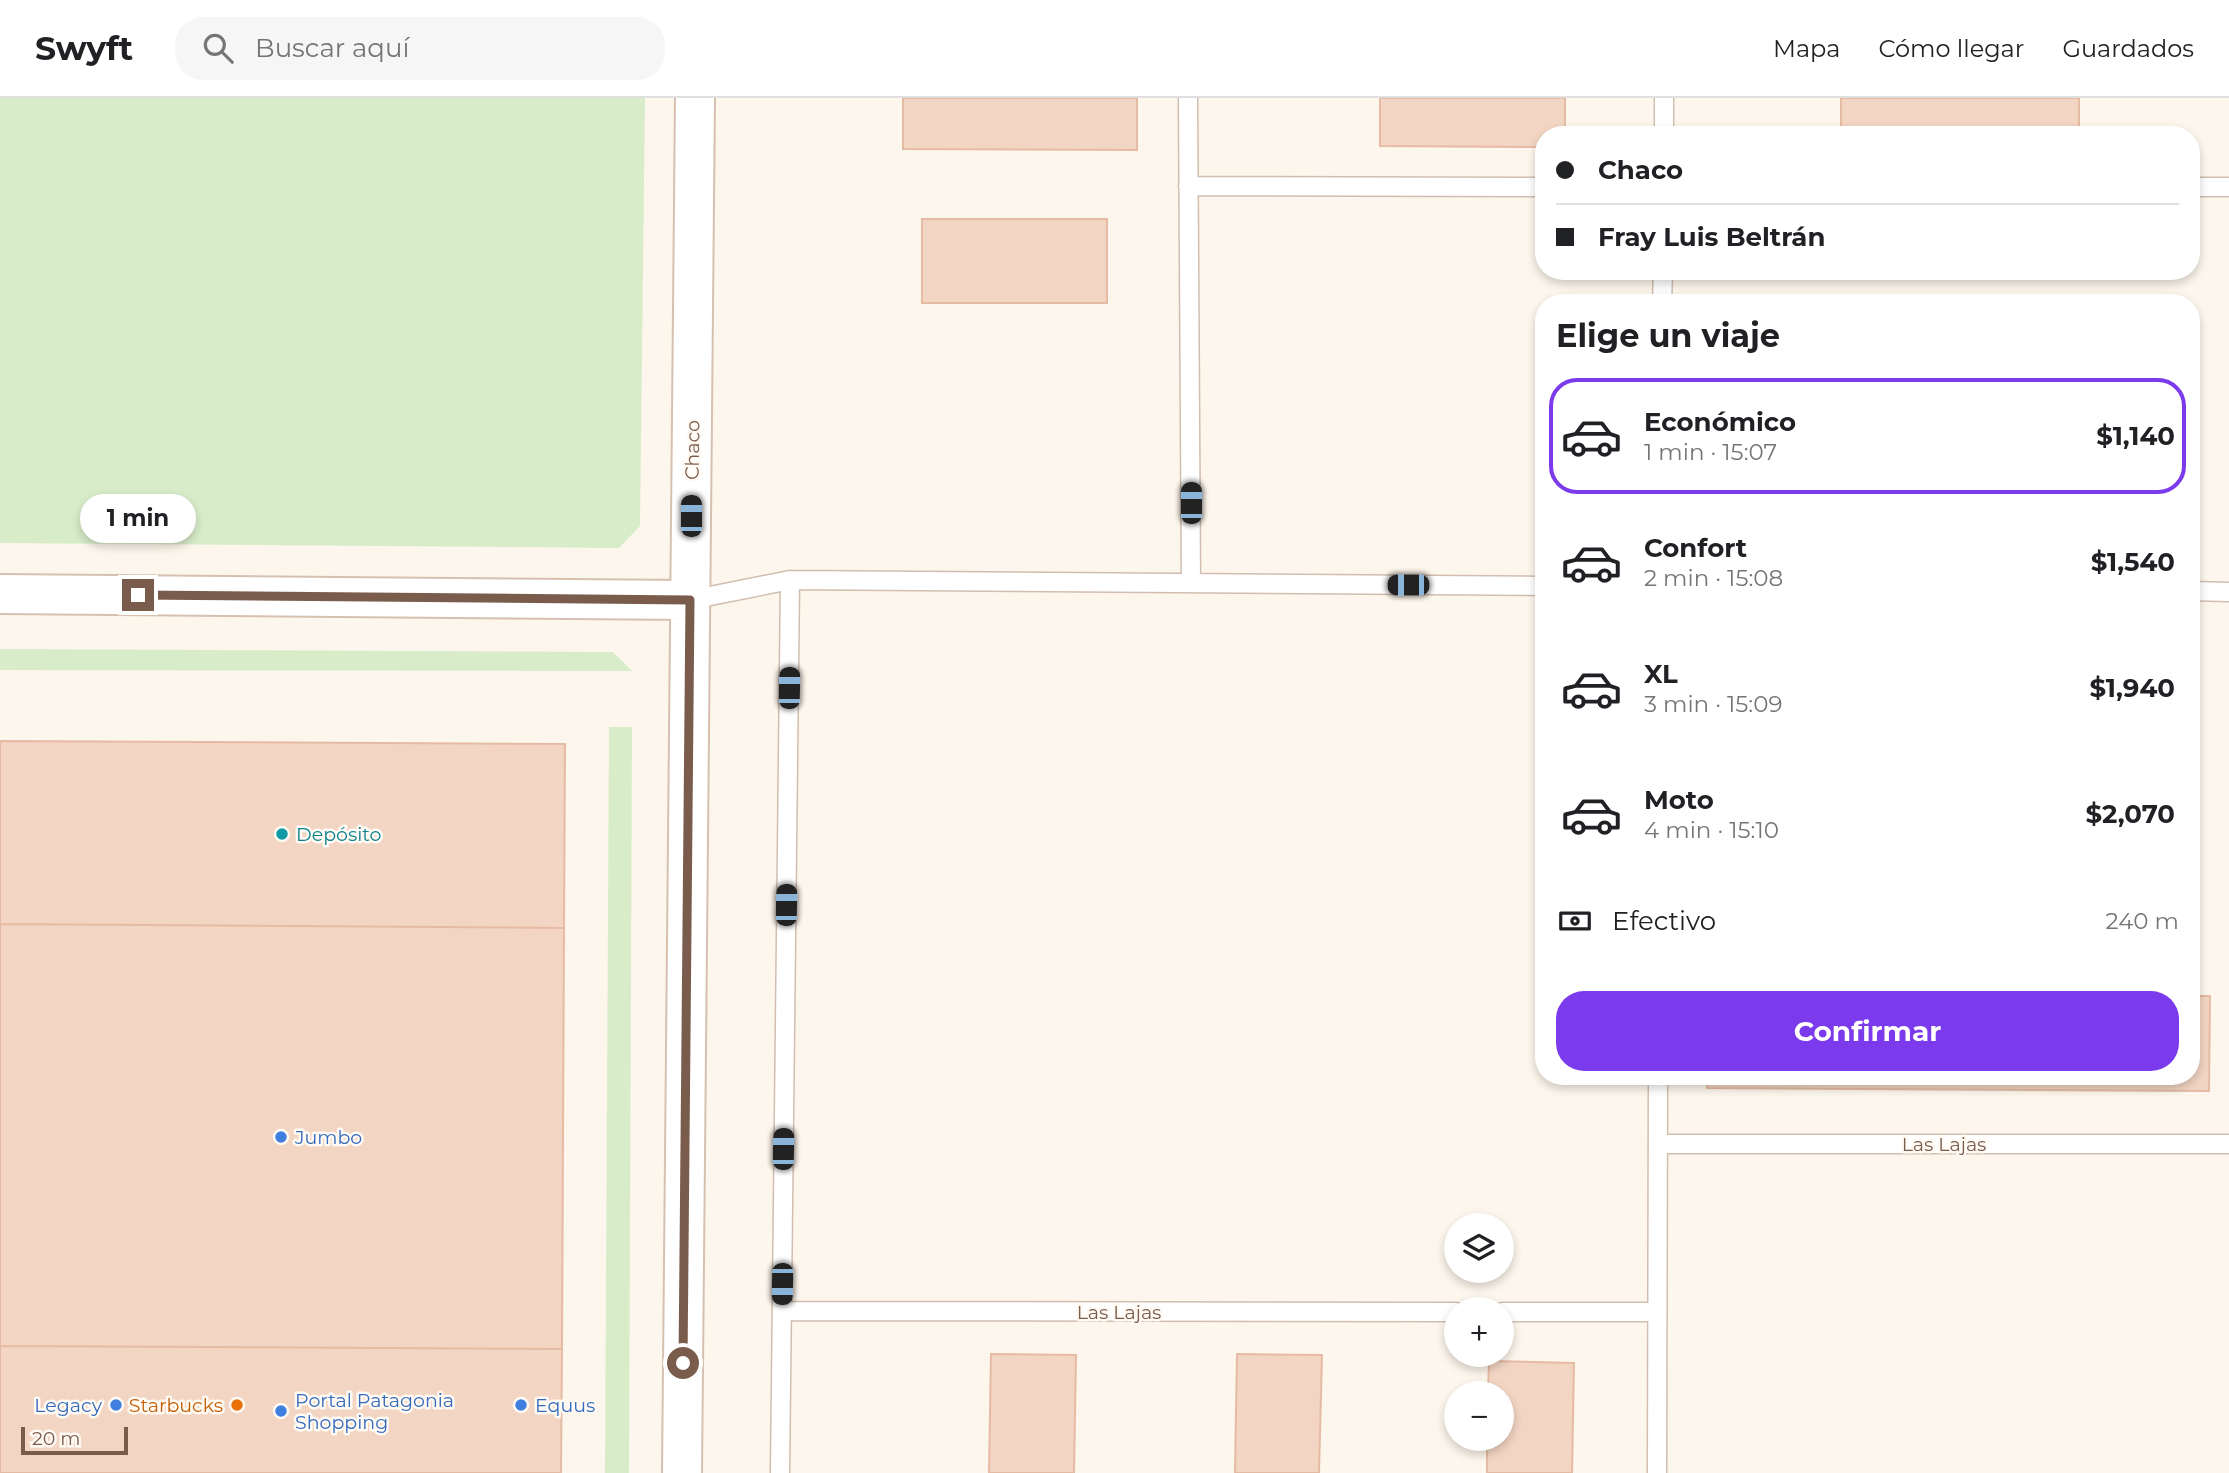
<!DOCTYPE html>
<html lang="es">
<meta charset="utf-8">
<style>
:root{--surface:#fff;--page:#f6f6f6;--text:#202124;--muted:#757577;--line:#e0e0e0;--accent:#7c3aed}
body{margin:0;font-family:Montserrat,sans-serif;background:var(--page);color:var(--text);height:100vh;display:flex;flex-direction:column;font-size:26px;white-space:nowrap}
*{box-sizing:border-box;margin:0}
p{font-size:23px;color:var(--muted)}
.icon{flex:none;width:38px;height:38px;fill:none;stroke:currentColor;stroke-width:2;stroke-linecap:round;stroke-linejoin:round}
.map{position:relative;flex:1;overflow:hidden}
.panel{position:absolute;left:1535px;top:196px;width:665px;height:791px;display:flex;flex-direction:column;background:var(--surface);border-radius:28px;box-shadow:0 4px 10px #0003}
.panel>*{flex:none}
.top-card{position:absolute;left:1535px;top:28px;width:665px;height:154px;border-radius:28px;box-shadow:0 4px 10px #0003;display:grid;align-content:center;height:154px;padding:0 21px;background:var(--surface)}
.tools{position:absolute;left:1444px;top:1115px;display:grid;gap:14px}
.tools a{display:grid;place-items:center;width:70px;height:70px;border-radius:50%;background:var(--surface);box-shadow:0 4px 10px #0003;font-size:35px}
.scale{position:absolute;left:21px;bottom:18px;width:107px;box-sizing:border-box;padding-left:7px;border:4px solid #7a5c4d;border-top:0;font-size:19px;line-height:24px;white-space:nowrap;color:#7a5c4d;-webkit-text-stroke:5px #fffaf3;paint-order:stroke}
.end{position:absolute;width:32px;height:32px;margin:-16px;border:9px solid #7a5c4d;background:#fff;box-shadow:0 0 0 4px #fff}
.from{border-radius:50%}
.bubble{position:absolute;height:49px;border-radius:24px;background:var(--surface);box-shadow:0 4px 10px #0003;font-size:23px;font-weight:700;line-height:49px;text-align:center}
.car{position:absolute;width:21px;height:42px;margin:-21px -10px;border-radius:9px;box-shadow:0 0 5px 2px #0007;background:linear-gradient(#222 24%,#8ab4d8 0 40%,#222 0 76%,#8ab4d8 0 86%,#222 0)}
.top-card b{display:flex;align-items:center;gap:24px;height:66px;font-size:26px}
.top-card b+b{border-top:2px solid var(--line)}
.top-card i{width:18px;height:18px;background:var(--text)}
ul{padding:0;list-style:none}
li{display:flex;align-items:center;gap:21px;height:116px;margin:0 14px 10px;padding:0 7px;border:4px solid transparent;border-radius:28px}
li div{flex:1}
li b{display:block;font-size:26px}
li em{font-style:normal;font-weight:700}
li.current{border-color:var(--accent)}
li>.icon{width:63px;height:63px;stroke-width:1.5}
h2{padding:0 21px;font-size:32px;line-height:84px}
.pay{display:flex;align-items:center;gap:18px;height:77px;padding:0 21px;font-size:26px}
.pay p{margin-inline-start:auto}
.action{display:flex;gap:14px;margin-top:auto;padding:14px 21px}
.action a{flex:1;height:80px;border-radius:28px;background:var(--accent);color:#fff;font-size:28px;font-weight:700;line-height:80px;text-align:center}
header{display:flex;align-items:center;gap:42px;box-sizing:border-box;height:98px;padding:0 35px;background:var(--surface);border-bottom:2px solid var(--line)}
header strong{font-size:33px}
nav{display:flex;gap:38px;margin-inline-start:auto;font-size:24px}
.search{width:490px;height:63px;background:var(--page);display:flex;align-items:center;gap:18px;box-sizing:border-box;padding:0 24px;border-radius:28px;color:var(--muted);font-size:26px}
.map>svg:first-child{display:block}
.green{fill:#d8ecc9}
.building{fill:#f3d5c3;stroke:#e6bba3;stroke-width:2}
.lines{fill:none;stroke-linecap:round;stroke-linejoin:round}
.lane-casing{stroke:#d1beb0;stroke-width:21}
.secondary-casing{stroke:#d6c0b0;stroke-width:42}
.lane{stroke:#fff;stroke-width:18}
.secondary{stroke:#fff;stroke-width:38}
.route{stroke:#7a5c4d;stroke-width:9}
.culture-dot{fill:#0f9aa8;stroke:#fffaf3;stroke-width:2.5}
.shop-dot{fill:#3f7fe0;stroke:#fffaf3;stroke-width:2.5}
.food-dot{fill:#e8710a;stroke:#fffaf3;stroke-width:2.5}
.labels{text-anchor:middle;stroke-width:5;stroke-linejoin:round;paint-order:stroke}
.street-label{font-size:19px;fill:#7a5c4d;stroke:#fffaf3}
.culture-label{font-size:19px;fill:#0d838f;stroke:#fffaf3;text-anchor:start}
.shop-label{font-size:19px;fill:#366cbe;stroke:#fffaf3;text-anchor:start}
.food-label{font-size:19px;fill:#c56008;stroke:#fffaf3;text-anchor:end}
</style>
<header>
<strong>Swyft</strong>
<div class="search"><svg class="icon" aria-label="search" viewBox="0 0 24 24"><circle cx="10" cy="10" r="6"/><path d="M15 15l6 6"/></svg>Buscar aquí</div>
<nav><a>Mapa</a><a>Cómo llegar</a><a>Guardados</a></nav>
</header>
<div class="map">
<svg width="2229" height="1375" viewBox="0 0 2229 1375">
<rect width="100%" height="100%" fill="#fdf6ec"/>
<path class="green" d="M 0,0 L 645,0 L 640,428 L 619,450 L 0,445 Z
M 0,551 L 613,554 L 632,573 L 0,572 Z
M 609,629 L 632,629 L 629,1375 L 605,1375 Z"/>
<path class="building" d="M 903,0 L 1137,0 L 1137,52 L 903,51 Z
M 1380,0 L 1565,0 L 1565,37 L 1544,37 L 1544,49 L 1380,48 Z
M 1841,0 L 2079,0 L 2079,37 L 1841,37 Z
M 922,121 L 1107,121 L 1107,205 L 922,205 Z
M 0,643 L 565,646 L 564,830 L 0,826 Z
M 0,826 L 564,830 L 562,1251 L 0,1248 Z
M 2191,898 L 2210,898 L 2209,993 L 1707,990 L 1707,978 L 2191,978 Z
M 0,1248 L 562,1251 L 561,1375 L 0,1375 Z
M 991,1256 L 1076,1257 L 1074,1375 L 989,1375 Z
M 1237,1256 L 1322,1257 L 1319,1375 L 1235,1375 Z
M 1489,1263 L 1574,1265 L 1572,1375 L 1487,1375 L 1487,1340 L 1502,1340 L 1502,1295 L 1488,1295 Z"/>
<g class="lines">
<defs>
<path id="lane" d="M 1188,0 L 1191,485
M 1664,37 L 1664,0
M 1188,88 L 1544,89
M 2191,89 L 2229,89
M 1662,205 L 1663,173
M 2191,493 L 2229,494
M 690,502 L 790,482 L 1544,488
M 1658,1046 L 2229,1046
M 782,1213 L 1456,1214
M 1502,1214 L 1657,1214
M 780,1375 L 790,482
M 1657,1375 L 1658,978"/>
<path id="secondary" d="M 0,496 L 690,502
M 682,1375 L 695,0"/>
</defs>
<use href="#lane" class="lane-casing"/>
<use href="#secondary" class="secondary-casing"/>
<use href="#lane" class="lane"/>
<use href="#secondary" class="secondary"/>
</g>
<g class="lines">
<path class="route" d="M 138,497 L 690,502 L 683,1265"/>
</g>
<circle class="culture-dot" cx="282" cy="736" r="7"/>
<g class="shop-dot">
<circle cx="281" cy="1039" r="7"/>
<circle cx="116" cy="1307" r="7"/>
<circle cx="521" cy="1307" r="7"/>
<circle cx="281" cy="1313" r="7"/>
</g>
<circle class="food-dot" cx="237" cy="1307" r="7"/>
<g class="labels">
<g class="street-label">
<text transform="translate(692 352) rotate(-89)" y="7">Chaco</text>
<text x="1944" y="1053">Las Lajas</text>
<text x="1119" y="1221">Las Lajas</text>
</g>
<g class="culture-label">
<text x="296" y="743">Depósito</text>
</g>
<g class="shop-label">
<text x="295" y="1046">Jumbo</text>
<text x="295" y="1309">Portal Patagonia<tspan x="295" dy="22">Shopping</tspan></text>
<text x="102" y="1314" text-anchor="end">Legacy</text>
<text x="535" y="1314">Equus</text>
</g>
<g class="food-label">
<text x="223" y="1314">Starbucks</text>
</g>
</g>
</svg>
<div class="tools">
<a><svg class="icon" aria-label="layers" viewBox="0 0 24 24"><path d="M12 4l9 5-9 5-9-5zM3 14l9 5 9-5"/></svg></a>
<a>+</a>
<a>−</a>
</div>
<div class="scale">20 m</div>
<i class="end from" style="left:683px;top:1265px"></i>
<i class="end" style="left:138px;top:497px"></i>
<div class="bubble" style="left:80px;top:396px;width:116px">1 min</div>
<i class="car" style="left:1191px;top:405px;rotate:0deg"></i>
<i class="car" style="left:691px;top:418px;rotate:0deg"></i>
<i class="car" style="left:1408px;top:487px;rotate:270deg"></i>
<i class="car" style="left:789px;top:590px;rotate:1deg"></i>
<i class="car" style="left:786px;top:807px;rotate:1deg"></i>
<i class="car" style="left:783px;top:1051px;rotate:1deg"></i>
<i class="car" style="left:782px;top:1186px;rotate:181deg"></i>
<div class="top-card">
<b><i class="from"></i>Chaco</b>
<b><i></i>Fray Luis Beltrán</b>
</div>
<section class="panel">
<h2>Elige un viaje</h2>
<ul>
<li class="current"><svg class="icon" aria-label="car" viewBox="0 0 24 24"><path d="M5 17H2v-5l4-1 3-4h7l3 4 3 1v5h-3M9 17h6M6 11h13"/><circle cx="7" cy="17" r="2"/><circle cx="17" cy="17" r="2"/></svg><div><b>Económico</b><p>1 min · 15:07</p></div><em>$1,140</em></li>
<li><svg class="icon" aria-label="car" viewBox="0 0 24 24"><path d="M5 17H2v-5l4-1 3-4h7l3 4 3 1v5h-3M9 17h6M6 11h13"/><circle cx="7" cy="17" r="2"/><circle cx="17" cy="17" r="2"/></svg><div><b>Confort</b><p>2 min · 15:08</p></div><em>$1,540</em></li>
<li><svg class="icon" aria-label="car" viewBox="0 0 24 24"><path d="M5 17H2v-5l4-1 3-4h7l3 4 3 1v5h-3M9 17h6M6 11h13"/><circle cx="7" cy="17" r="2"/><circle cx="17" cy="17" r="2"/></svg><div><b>XL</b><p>3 min · 15:09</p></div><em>$1,940</em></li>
<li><svg class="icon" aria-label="car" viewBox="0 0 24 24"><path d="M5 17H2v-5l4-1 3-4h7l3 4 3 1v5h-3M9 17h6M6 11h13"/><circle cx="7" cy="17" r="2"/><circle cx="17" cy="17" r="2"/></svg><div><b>Moto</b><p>4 min · 15:10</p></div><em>$2,070</em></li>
</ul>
<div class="pay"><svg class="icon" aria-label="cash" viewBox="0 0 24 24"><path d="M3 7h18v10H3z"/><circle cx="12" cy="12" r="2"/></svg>Efectivo<p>240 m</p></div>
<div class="action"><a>Confirmar</a></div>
</section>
</div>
